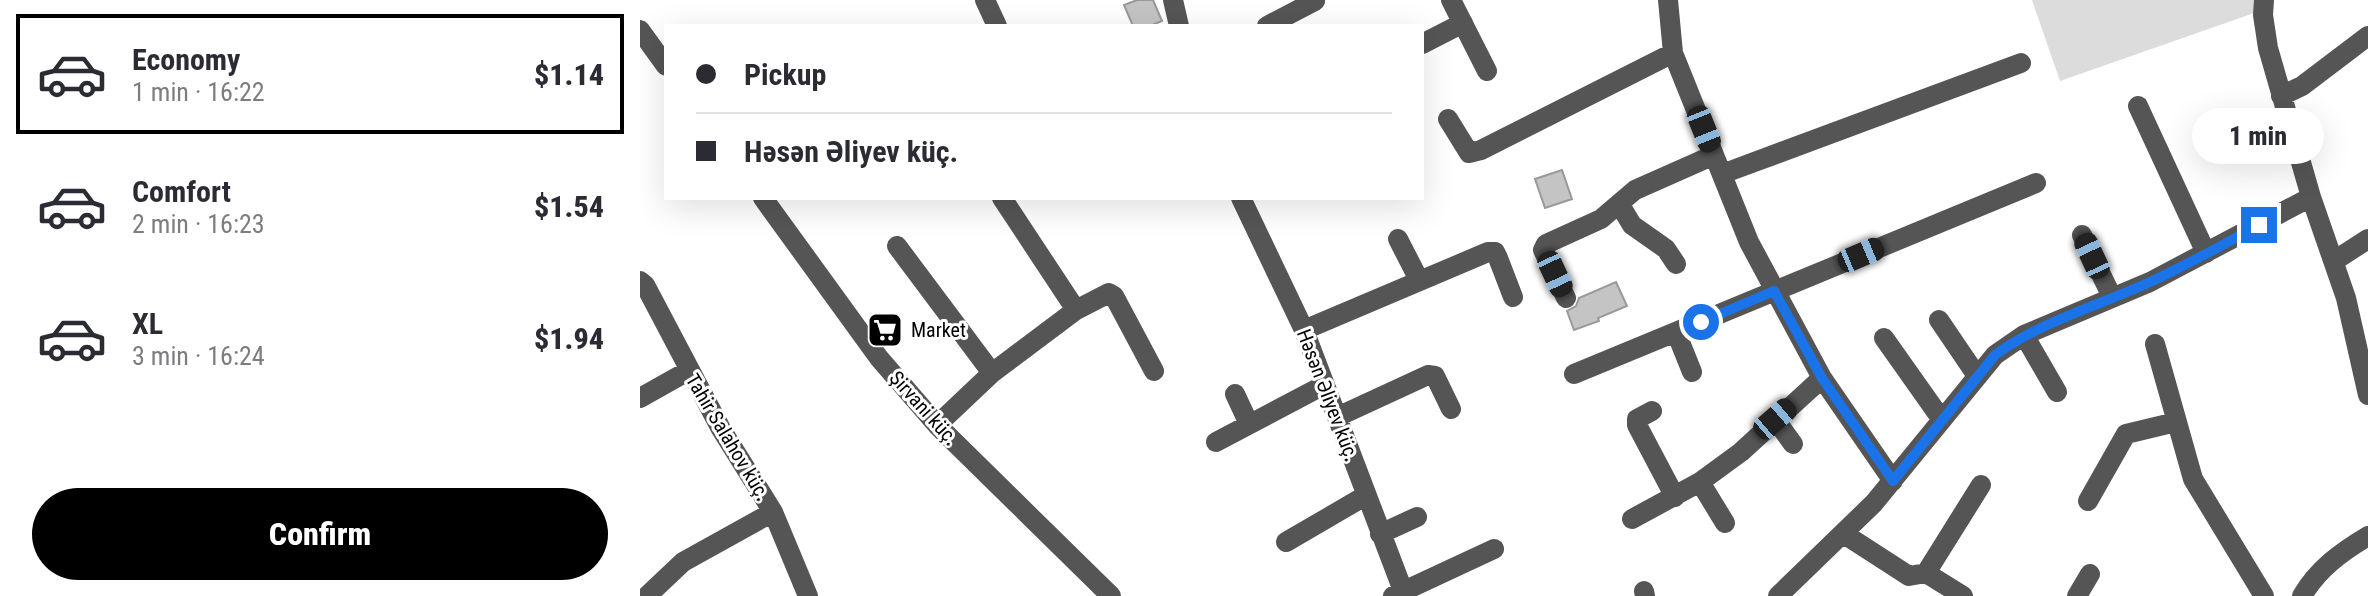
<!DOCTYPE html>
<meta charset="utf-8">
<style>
:root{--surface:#fff;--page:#f2f2f3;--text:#2b2b33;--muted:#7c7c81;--line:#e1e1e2;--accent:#000}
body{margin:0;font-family:"Roboto Condensed",sans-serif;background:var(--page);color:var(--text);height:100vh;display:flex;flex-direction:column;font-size:30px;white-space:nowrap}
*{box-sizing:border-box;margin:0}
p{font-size:26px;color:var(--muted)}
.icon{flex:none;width:44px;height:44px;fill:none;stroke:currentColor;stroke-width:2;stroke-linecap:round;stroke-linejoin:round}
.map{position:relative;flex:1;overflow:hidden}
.sheet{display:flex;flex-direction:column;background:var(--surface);width:640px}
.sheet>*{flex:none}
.guide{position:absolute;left:24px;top:24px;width:760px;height:176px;border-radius:0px;box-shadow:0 8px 32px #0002;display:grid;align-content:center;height:176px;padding:0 32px;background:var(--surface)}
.end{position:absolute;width:36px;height:36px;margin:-18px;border:10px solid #1a73e8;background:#fff;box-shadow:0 0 0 4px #fff}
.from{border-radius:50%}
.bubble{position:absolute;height:56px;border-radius:28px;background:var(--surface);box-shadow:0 8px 32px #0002;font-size:26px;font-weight:800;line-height:56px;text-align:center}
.car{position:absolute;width:24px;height:48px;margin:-24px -12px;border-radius:10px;box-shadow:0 0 6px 2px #0007;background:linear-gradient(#222 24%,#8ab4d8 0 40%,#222 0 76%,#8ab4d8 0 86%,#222 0)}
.guide b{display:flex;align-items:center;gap:28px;height:76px;font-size:30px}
.guide b+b{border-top:2px solid var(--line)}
.guide i{width:20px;height:20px;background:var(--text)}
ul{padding:14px 0 0;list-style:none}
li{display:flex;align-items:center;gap:24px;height:120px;margin:0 16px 12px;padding:0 16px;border:4px solid transparent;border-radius:0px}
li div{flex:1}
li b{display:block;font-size:30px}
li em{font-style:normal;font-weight:800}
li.active{border-color:var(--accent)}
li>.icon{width:72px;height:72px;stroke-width:1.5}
.button{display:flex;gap:16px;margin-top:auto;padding:16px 32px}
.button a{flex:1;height:92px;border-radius:48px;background:var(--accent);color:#fff;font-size:32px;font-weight:800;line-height:92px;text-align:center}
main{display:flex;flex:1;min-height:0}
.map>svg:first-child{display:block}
.green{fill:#dcdcdc}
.building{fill:#c4c4c4;stroke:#999;stroke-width:2}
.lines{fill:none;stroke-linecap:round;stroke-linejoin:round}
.minor{stroke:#555;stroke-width:20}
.route{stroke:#1a73e8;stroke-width:10}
.labels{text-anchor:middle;stroke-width:6;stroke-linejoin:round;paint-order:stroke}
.poi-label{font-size:20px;fill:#000;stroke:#fff;text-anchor:start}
.street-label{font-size:20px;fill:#000;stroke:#fff}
</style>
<main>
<section class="sheet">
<ul>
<li class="active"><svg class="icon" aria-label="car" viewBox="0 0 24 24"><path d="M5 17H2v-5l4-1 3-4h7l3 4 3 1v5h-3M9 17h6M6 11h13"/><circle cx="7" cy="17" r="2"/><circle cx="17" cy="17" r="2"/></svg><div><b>Economy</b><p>1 min · 16:22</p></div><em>$1.14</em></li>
<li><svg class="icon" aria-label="car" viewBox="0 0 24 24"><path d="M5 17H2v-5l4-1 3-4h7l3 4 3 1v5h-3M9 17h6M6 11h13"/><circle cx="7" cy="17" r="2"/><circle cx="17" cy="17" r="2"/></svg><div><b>Comfort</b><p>2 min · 16:23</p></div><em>$1.54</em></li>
<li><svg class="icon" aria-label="car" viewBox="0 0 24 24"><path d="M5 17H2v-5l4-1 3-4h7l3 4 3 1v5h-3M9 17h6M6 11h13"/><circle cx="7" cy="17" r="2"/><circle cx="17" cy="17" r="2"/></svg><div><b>XL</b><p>3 min · 16:24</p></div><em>$1.94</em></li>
</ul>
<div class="button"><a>Confirm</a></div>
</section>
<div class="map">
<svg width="1728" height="596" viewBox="0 0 1728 596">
<rect width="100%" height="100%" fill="#fff"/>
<path class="green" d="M 1392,0 L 1615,0 L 1617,12 L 1420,81 Z"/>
<path class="building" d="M 497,0 L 513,0 L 522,21 L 510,26 L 493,26 L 484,5 Z
M 922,170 L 932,199 L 905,208 L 895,179 Z
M 976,282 L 987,306 L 958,318 L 959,321 L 934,330 L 927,311 L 936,306 L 939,298 Z"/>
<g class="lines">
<path class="minor" d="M 345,0 L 357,26
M 533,0 L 539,26
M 811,0 L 847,71
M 1028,0 L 1033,53 L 1109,242 L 1182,378 L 1253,481
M 1624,0 L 1623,15 L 1628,48 L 1671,197 L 1706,298 L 1728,395
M 627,26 L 675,1
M 0,30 L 26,66
M 782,44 L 823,23
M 1641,96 L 1662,86 L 1728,36
M 1498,106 L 1566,253
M 808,119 L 829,153 L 841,150 L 1033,53
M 1082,174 L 1381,63
M 123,198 L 239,358 L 297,425 L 471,596
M 601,198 L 664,330 L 765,596
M 980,205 L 992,225 L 1026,249 L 1036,264
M 1442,235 L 1472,297
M 758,239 L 779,280
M 257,246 L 352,373
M 1694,261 L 1728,239
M 0,281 L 5,285 L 81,429 L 133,512 L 168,596
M 926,298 L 903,250 L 906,244 L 961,219 L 995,190 L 1074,155
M 436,310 L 469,293 L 474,296 L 514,371
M 1299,320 L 1337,376
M 664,330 L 848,252 L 855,252 L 858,258 L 873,297
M 1036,332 L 1052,372
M 1384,335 L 1417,392
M 1244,338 L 1302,420
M 1515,344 L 1553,479 L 1624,596
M 934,374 L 1396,183
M 595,394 L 609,424
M 0,398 L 48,371
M 1012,411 L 997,419 L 997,425 L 1035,497
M 697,417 L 788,375 L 795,376 L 811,409
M 1135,419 L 1153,444
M 297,425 L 352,373 L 436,310 L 362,198
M 576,442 L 684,385
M 1060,482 L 1085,523
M 1448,501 L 1486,434 L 1536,422
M 992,519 L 1060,482 L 1101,452 L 1182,378
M 740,534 L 777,517
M 1204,534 L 1269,576 L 1286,573 L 1341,485
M 646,542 L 725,496
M 1286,573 L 1323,596
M 1004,591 L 1005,596
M 7,596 L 43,562 L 133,512
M 753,596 L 854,549
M 1138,596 L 1234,503 L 1355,355 L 1384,335 L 1510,282 L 1671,197
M 1437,596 L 1450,574
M 1662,596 C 1678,569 1701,552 1728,536"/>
</g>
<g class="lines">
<path class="route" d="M 1061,322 L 1134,291 L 1182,378 L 1253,481 L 1355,355 C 1402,321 1458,306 1510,282 C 1547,265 1583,245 1619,225"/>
</g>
<defs>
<symbol id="supermarket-square" viewBox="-11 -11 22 22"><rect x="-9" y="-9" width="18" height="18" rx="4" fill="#000" stroke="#fff"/><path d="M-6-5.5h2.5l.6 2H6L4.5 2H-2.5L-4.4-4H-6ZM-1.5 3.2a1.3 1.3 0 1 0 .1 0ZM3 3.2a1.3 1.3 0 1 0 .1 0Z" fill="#fff"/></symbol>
</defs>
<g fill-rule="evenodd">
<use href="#supermarket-square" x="225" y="310" width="40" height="40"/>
</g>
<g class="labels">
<g class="poi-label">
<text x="271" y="337">Market</text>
</g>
<g class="street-label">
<text transform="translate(688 395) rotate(69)" y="7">Həsən Əliyev küç.</text>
<text transform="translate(284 408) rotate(48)" y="7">Şirvani küç.</text>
<text transform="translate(88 437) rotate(59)" y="7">Tahir Salahov küç.</text>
</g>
</g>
</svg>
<i class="end from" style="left:1061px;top:322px"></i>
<i class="end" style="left:1619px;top:225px"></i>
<div class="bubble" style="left:1552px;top:108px;width:132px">1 min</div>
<i class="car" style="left:1064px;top:129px;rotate:158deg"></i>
<i class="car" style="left:1221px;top:255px;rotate:67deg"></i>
<i class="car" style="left:1452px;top:256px;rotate:335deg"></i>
<i class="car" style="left:915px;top:274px;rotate:155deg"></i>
<i class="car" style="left:1135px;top:419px;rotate:49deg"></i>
<div class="guide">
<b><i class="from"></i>Pickup</b>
<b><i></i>Həsən Əliyev küç.</b>
</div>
</div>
</main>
